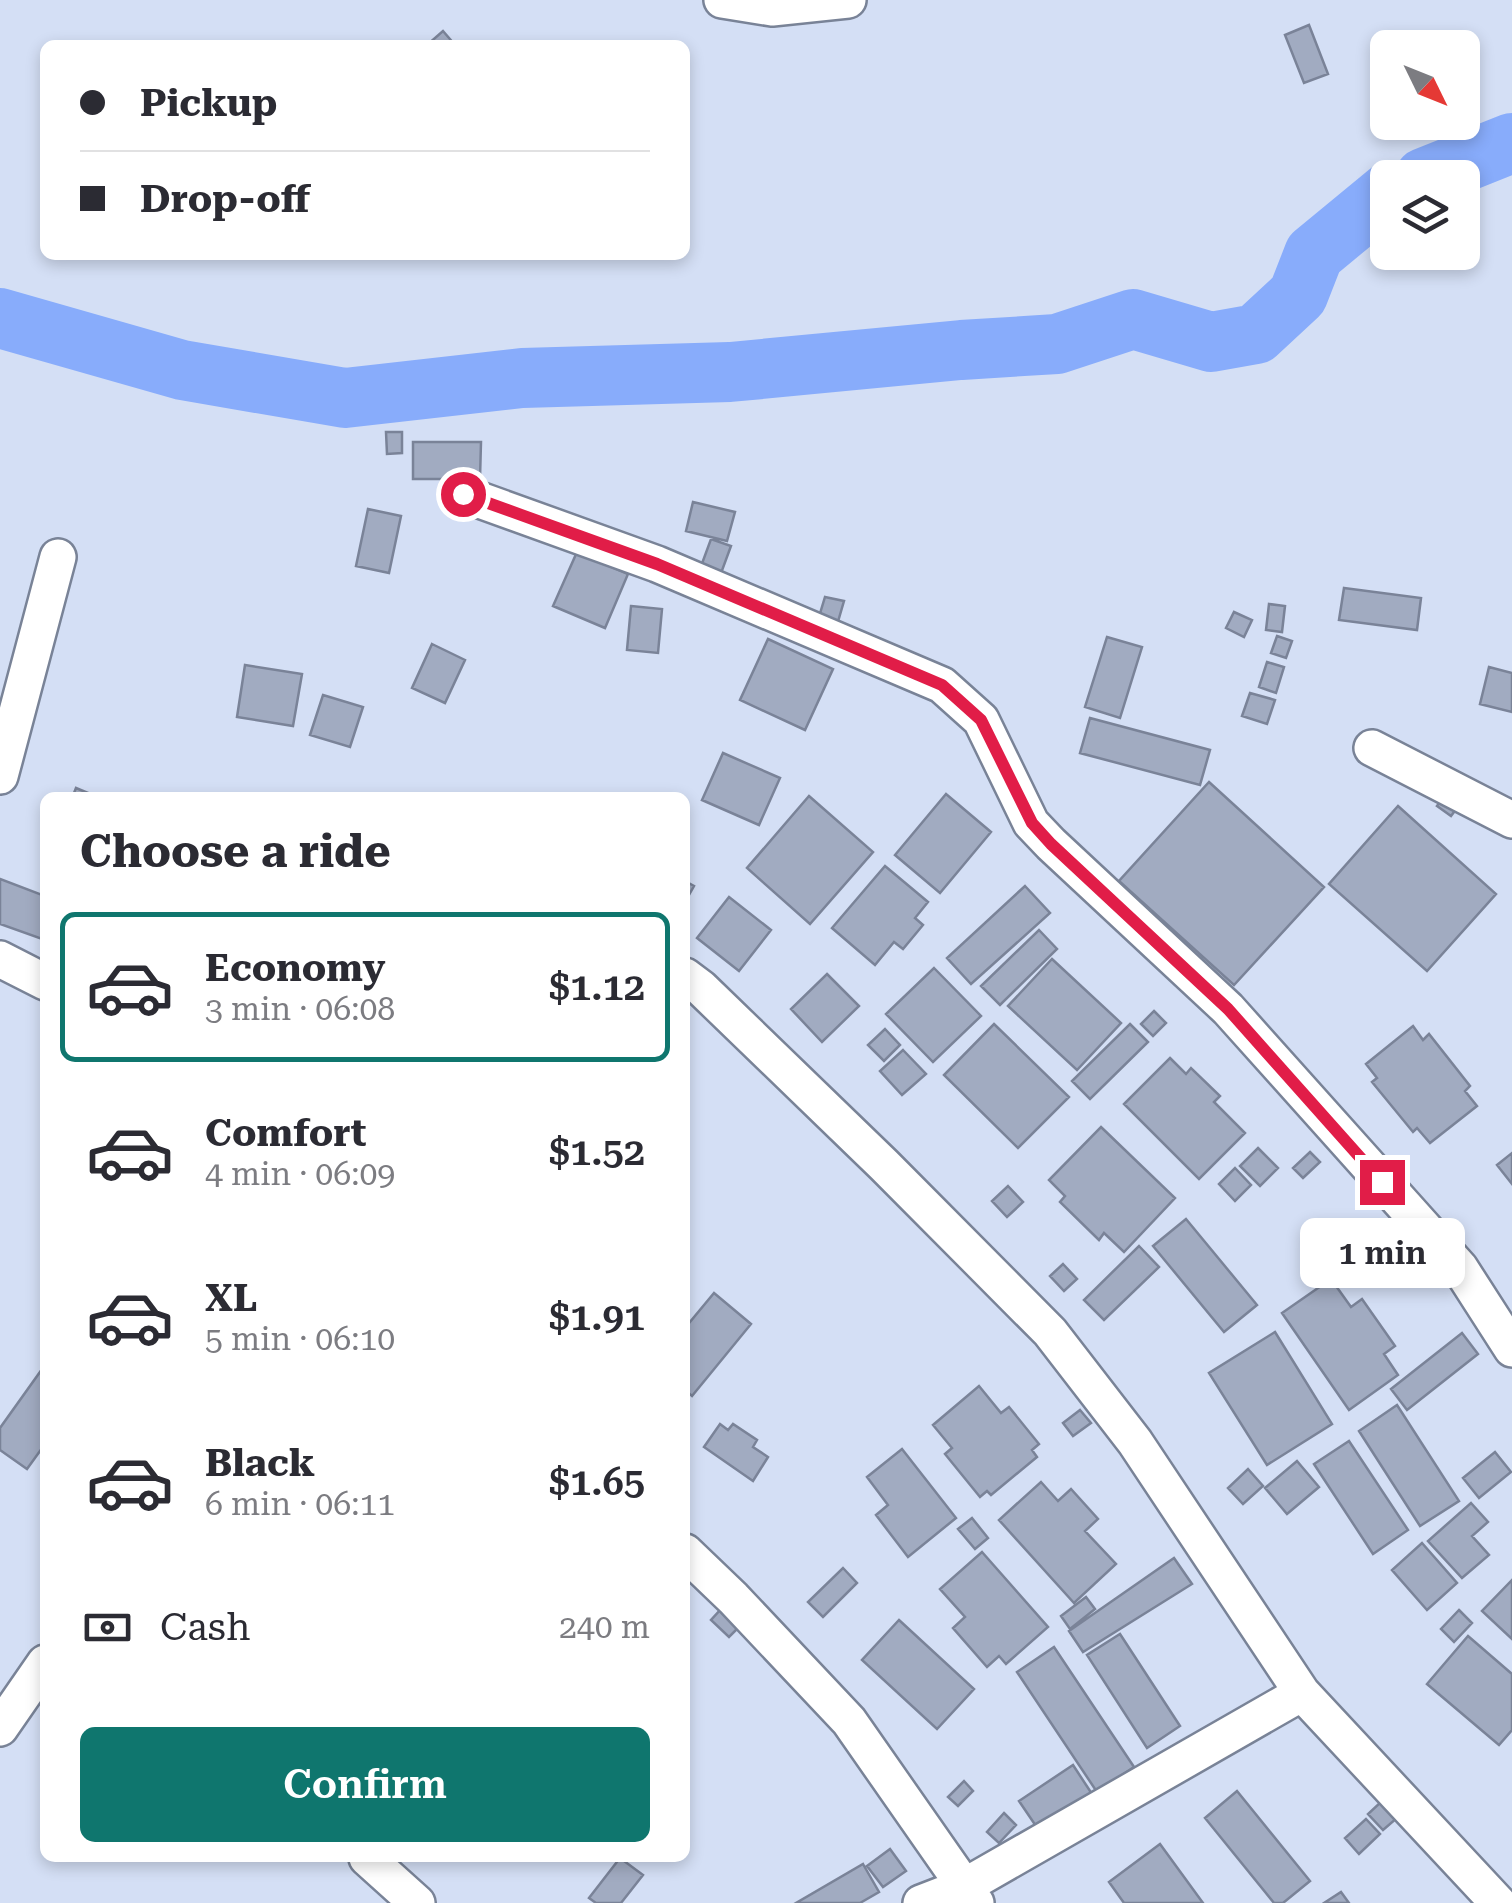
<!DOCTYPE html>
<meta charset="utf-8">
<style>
:root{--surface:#fff;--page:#f2f2f3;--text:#2b2b33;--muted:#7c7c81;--line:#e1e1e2;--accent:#0f766e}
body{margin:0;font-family:"Roboto Serif",serif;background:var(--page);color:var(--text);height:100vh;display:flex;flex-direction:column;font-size:38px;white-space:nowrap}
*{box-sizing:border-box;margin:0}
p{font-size:32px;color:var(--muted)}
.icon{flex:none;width:55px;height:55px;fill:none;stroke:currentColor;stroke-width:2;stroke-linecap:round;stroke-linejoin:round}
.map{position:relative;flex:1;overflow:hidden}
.side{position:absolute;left:40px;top:792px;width:650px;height:1070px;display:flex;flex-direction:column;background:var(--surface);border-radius:15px;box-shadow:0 5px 15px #0003}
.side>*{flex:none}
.guide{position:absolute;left:40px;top:40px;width:650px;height:220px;border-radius:15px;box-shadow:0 5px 15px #0003;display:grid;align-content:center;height:220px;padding:0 40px;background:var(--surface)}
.needle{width:65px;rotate:133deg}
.controls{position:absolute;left:1370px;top:30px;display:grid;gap:20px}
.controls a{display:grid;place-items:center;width:110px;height:110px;border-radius:15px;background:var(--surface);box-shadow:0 5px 15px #0003;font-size:50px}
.end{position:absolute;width:45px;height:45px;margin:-22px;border:12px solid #e11d48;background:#fff;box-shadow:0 0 0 5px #fff}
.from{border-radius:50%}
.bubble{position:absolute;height:70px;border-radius:15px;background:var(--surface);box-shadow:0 5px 15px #0003;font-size:32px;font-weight:600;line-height:70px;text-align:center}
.guide b{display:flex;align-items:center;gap:35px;height:95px;font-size:38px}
.guide b+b{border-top:2px solid var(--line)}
.guide i{width:25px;height:25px;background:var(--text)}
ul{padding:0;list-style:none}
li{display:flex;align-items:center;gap:30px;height:150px;margin:0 20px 15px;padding:0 20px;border:5px solid transparent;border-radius:15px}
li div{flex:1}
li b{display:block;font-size:38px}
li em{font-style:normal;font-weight:600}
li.current{border-color:var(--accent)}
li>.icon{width:90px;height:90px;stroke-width:1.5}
h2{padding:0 40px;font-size:45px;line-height:120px}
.pay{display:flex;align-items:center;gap:25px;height:110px;padding:0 40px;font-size:38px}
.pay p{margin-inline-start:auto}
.cta{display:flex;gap:20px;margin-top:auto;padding:20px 40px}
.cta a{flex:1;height:115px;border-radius:15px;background:var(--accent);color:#fff;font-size:40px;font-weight:600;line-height:115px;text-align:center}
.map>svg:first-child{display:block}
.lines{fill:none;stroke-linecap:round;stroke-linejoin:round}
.river{stroke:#88acfb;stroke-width:60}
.building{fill:#a1abc1;stroke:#7a8398;stroke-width:2.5}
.minor-casing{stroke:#798397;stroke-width:40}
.minor{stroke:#fff;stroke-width:35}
.route{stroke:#e11d48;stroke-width:12}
</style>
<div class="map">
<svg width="1512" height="1903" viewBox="0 0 1512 1903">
<rect width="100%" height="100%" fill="#d4dff5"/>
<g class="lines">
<path class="river" d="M 1424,178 L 1512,143
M 0,318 L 182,370 L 345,398 L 522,378 L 730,372 L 961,350 L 1057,344 L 1133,319 L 1211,342 L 1256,334 L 1298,295 L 1314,254 L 1388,193"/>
</g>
<path class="building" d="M 1309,25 L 1328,74 L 1304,83 L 1285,35 Z
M 443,31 L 455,45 L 427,45 Z
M 386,432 L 402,432 L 402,453 L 387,454 Z
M 413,442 L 481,442 L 480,479 L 413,479 Z
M 693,502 L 735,512 L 727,541 L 686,531 Z
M 368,509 L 401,516 L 389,573 L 356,566 Z
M 711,539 L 731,546 L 720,576 L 700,569 Z
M 577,552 L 628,574 L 605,628 L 553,606 Z
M 1344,588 L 1421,598 L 1417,630 L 1339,620 Z
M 825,597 L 844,601 L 837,625 L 818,620 Z
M 1269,604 L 1285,606 L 1282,632 L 1266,630 Z
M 631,606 L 662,609 L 658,653 L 627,650 Z
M 1234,612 L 1252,620 L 1244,637 L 1226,628 Z
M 1277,636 L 1292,641 L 1286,658 L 1271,653 Z
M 1107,637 L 1142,647 L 1120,718 L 1085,707 Z
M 768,639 L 833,669 L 805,730 L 740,700 Z
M 432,644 L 465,660 L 445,703 L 412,688 Z
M 1267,662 L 1284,667 L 1276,693 L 1259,687 Z
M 245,665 L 302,674 L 293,726 L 237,717 Z
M 1489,667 L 1512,673 L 1512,712 L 1480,704 Z
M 1250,693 L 1275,700 L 1267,724 L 1242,716 Z
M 323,695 L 363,707 L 350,747 L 310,735 Z
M 1090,718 L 1210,750 L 1200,785 L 1080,753 Z
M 723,753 L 780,778 L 759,825 L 702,800 Z
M 1209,782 L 1324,887 L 1234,985 L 1119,881 Z
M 76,788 L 100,798 L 72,798 Z
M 1449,790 L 1463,800 L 1451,816 L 1437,806 Z
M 946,794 L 991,832 L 940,893 L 895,855 Z
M 809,796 L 873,852 L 810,924 L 747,868 Z
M 1398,806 L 1496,894 L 1427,971 L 1329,884 Z
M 885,866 L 928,902 L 915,918 L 923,925 L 903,949 L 894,942 L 875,965 L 832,928 Z
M 0,879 L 45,896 L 45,940 L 0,924 Z
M 685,881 L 694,886 L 685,902 Z
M 1025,886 L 1050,913 L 971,984 L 947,958 Z
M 729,897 L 771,930 L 739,971 L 697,938 Z
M 1039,930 L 1057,949 L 1000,1005 L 981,986 Z
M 1052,959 L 1121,1023 L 1077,1070 L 1008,1006 Z
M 934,968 L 981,1016 L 933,1062 L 886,1014 Z
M 827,974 L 859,1006 L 822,1042 L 791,1009 Z
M 1154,1011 L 1166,1023 L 1153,1036 L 1141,1024 Z
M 994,1024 L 1069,1097 L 1018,1148 L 944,1075 Z
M 1130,1024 L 1148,1042 L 1090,1099 L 1072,1081 Z
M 1413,1026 L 1423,1040 L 1429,1034 L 1470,1086 L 1465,1091 L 1477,1106 L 1430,1143 L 1417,1128 L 1413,1132 L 1372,1082 L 1377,1078 L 1366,1064 Z
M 885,1029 L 900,1045 L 884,1061 L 868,1045 Z
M 903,1050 L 926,1074 L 902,1095 L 880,1071 Z
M 1170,1058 L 1186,1074 L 1191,1068 L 1220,1096 L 1214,1102 L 1245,1133 L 1199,1179 L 1124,1104 Z
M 1101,1127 L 1175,1198 L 1124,1252 L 1104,1233 L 1099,1240 L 1060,1202 L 1065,1196 L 1049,1180 Z
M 1258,1148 L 1278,1168 L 1260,1186 L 1240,1166 Z
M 1310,1152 L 1320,1162 L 1303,1178 L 1293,1168 Z
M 1512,1153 L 1512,1184 L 1497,1165 Z
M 1235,1168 L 1251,1185 L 1235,1201 L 1219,1184 Z
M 1008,1186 L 1023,1202 L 1007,1217 L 992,1201 Z
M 1186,1219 L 1257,1305 L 1224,1332 L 1153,1246 Z
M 1139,1246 L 1159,1267 L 1104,1320 L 1084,1300 Z
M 1063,1264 L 1077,1279 L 1064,1291 L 1050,1276 Z
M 1331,1279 L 1351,1307 L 1362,1299 L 1395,1346 L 1384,1354 L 1398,1375 L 1349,1410 L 1282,1313 Z
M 714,1293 L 751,1324 L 692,1396 L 685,1390 L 685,1328 Z
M 1275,1332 L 1332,1424 L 1267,1465 L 1209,1373 Z
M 1462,1333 L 1478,1354 L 1407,1410 L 1391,1389 Z
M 45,1365 L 45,1444 L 27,1469 L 0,1450 L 0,1428 Z
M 979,1386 L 1001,1413 L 1009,1407 L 1039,1444 L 1032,1450 L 1037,1457 L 991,1495 L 987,1491 L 980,1497 L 945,1454 L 952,1448 L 933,1425 Z
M 1397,1405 L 1459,1501 L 1420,1526 L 1359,1431 Z
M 1080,1410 L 1091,1423 L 1073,1436 L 1063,1423 Z
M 720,1424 L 728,1430 L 733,1424 L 757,1440 L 753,1447 L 768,1457 L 753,1481 L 704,1447 Z
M 1349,1441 L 1408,1530 L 1373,1554 L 1314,1464 Z
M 902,1449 L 956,1518 L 908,1557 L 876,1515 L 888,1505 L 867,1477 Z
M 1495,1452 L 1511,1472 L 1479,1498 L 1463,1478 Z
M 1297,1461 L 1319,1487 L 1287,1514 L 1265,1488 Z
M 1248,1469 L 1263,1486 L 1243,1504 L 1228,1488 Z
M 1041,1482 L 1058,1501 L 1071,1489 L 1098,1519 L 1085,1531 L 1116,1564 L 1074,1603 L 999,1520 Z
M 1471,1503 L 1488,1522 L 1472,1536 L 1489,1555 L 1462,1578 L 1428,1541 Z
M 972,1518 L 988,1538 L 975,1549 L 958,1529 Z
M 1422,1543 L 1457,1583 L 1427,1610 L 1392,1570 Z
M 982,1552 L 1048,1627 L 1006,1664 L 999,1656 L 987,1667 L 953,1628 L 965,1617 L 940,1589 Z
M 1174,1558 L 1192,1584 L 1083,1652 L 1069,1631 Z
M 843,1568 L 857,1583 L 823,1617 L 808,1602 Z
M 1512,1580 L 1512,1639 L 1482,1611 Z
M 1086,1597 L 1095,1609 L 1070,1629 L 1061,1616 Z
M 722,1608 L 741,1625 L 729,1637 L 711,1620 Z
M 1459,1610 L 1472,1623 L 1454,1642 L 1441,1629 Z
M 899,1620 L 974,1689 L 937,1729 L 862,1660 Z
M 1120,1634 L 1180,1726 L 1147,1748 L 1087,1655 Z
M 1468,1636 L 1512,1674 L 1512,1730 L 1499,1745 L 1427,1684 Z
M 1054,1647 L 1134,1767 L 1097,1792 L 1017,1672 Z
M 1073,1765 L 1092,1794 L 1038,1829 L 1019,1801 Z
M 964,1781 L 973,1791 L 958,1806 L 948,1797 Z
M 1237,1791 L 1310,1881 L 1283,1903 L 1274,1903 L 1205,1818 Z
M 1382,1801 L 1397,1818 L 1383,1830 L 1368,1814 Z
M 1004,1813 L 1016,1825 L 999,1843 L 987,1832 Z
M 1366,1819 L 1380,1834 L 1359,1854 L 1345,1838 Z
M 1160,1844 L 1203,1903 L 1124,1903 L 1109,1882 Z
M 890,1849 L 906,1871 L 883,1887 L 867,1866 Z
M 620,1858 L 643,1875 L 621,1903 L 596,1903 L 589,1898 Z
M 863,1864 L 879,1892 L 860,1903 L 796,1903 Z
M 1341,1892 L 1349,1903 L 1324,1903 Z"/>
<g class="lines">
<defs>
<path id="minor" d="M 722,0 L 772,8 L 848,0
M 463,494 L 657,564 L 942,685 L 981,720 L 1031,823 L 1051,844 L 1228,1009 L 1460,1268 L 1512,1349
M 1372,748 L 1512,820
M 0,776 L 58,557
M 0,959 L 45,982
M 685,976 L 701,988 L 884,1165 L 1050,1332 L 1135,1442 L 1302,1693 L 1498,1903
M 685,1552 L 733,1598 L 849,1721 L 976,1903
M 0,1728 L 45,1663
M 367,1858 L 417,1903
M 921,1903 L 965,1886 L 1302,1693"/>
</defs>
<use href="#minor" class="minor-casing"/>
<use href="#minor" class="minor"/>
</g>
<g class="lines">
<path class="route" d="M 463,494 L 657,564 L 942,685 L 981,720 L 1032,823 L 1051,844 L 1228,1009 L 1382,1182"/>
</g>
</svg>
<div class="controls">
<a><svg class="needle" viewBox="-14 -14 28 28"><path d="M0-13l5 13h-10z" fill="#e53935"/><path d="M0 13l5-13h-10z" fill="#7c7c81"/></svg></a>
<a><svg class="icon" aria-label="layers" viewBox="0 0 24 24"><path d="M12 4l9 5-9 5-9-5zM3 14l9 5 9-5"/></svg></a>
</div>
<i class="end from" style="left:463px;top:494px"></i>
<i class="end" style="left:1382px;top:1182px"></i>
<div class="bubble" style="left:1300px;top:1218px;width:165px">1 min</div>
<div class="guide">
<b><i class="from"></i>Pickup</b>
<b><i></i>Drop-off</b>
</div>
<section class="side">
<h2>Choose a ride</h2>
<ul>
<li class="current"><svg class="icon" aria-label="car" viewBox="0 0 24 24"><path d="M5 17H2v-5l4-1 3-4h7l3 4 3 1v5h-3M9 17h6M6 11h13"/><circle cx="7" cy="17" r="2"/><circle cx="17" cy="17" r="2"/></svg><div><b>Economy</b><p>3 min · 06:08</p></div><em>$1.12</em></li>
<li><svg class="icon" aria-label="car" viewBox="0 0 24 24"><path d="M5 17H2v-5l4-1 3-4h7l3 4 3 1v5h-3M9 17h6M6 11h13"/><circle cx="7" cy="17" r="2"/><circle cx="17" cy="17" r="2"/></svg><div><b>Comfort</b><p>4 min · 06:09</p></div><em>$1.52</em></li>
<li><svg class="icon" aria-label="car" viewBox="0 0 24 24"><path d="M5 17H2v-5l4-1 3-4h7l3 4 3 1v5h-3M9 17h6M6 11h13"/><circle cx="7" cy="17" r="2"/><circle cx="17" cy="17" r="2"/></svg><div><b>XL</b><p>5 min · 06:10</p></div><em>$1.91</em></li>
<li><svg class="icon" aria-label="car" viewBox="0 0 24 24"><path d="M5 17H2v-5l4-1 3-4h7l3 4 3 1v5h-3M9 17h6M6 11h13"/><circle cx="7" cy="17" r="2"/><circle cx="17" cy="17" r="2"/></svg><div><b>Black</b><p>6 min · 06:11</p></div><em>$1.65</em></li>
</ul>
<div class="pay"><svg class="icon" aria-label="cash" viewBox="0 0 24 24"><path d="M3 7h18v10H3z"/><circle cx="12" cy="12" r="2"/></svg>Cash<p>240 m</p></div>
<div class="cta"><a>Confirm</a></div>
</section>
</div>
